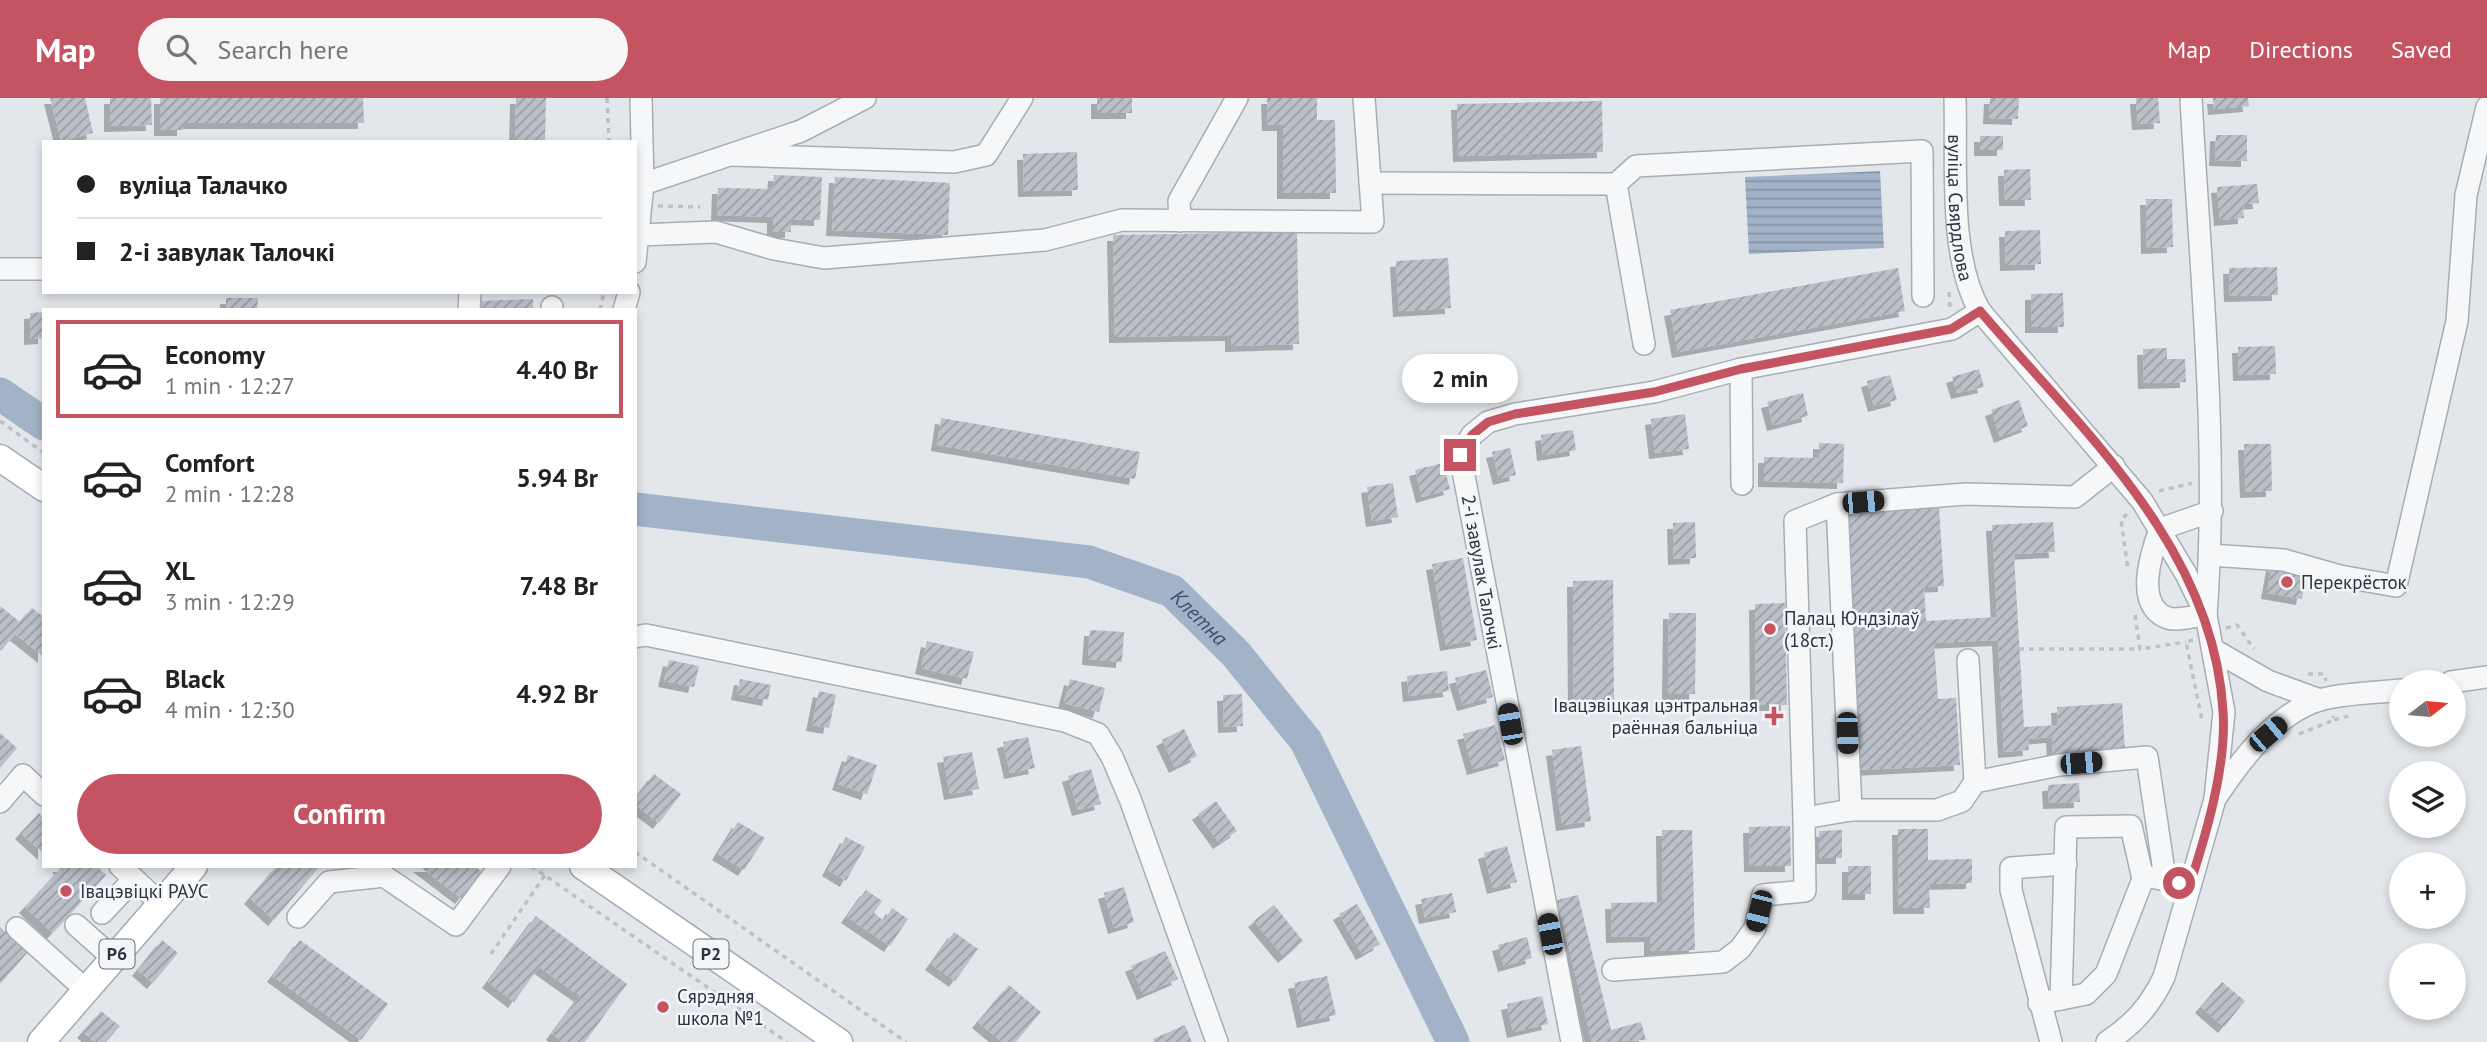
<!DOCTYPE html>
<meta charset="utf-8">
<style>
:root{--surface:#fff;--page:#f6f6f6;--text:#222;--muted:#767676;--line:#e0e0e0;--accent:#c45462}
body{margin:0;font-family:"PT Sans",sans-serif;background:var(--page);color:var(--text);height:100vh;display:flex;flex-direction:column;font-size:26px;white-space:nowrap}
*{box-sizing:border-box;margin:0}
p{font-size:23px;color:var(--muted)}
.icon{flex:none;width:38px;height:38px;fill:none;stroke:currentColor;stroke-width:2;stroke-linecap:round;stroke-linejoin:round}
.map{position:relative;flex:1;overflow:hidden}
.sheet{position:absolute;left:42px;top:210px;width:595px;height:560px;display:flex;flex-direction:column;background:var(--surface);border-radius:0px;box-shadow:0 4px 10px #0003}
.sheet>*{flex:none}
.banner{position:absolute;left:42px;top:42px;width:595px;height:154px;border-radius:0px;box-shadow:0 4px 10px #0003;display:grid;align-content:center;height:154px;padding:0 35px;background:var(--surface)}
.needle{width:46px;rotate:74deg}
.tools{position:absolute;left:2389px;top:572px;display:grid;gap:14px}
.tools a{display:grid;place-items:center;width:77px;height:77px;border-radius:50%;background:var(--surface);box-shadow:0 4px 10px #0003;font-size:35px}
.end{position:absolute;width:32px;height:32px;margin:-16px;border:9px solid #c45462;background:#fff;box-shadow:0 0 0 4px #fff}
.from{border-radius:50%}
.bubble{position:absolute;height:49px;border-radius:24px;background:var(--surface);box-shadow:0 4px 10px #0003;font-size:23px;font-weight:700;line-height:49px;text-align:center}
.car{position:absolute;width:21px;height:42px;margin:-21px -10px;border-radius:9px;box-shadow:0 0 5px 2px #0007;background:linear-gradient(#222 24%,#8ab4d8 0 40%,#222 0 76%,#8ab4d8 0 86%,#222 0)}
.banner b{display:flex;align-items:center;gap:24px;height:66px;font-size:26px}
.banner b+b{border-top:2px solid var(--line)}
.banner i{width:18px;height:18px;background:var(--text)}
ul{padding:12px 0 0;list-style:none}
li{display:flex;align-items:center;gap:21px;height:98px;margin:0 14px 10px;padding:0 21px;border:4px solid transparent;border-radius:0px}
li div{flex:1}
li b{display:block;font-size:26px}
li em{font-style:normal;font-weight:700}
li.current{border-color:var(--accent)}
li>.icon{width:63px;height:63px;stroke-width:1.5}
.cta{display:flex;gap:14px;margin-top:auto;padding:14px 35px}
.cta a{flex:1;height:80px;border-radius:42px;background:var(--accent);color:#fff;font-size:28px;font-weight:700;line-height:80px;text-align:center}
header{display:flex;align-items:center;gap:42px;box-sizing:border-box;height:98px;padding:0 35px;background:var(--accent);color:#fff}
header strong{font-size:33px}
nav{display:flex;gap:38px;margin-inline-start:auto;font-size:24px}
.search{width:490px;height:63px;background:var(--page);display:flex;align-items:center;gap:18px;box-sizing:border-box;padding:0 24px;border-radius:38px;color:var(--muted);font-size:26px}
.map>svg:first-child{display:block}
.water{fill:url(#water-rules)}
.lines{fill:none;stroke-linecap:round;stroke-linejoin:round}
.river{stroke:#a2b3c7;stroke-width:33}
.building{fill:url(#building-hatch);filter:url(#shadow)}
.minor-casing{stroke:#a8adb4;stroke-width:24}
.major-casing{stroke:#a4aab5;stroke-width:29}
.path{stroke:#bdc0c5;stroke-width:3.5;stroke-dasharray:5 5;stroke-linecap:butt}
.minor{stroke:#f6f7f9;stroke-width:21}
.major{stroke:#fff;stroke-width:26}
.route{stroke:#c45462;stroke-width:9}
.poi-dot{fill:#c45462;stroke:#f3f5f8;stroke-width:2.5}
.labels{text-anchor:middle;stroke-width:5;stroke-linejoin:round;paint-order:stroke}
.shield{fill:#f3f5f8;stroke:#686d78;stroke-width:2}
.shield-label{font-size:18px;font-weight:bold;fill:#2c3341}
.street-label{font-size:19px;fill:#2c3341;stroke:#f3f5f8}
.poi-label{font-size:19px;fill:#2c3341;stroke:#f3f5f8;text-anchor:start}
.water-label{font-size:21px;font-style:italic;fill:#3a5172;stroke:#f3f5f8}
</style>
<header>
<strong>Map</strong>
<div class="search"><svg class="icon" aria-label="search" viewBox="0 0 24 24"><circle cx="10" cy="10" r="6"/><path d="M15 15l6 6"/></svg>Search here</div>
<nav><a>Map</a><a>Directions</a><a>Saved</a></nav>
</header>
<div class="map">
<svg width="2487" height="944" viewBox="0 0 2487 944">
<defs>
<pattern id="water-rules" width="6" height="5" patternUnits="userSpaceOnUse" patternTransform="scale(1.75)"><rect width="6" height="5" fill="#a2b3c7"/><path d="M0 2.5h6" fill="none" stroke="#8492a3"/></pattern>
<pattern id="building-hatch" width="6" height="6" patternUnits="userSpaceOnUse" patternTransform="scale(1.75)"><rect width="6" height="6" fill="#bbbfc7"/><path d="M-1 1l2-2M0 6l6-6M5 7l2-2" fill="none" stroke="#989ca3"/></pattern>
<filter id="shadow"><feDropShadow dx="-6" dy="6" stdDeviation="0" flood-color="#0004"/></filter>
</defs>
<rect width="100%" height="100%" fill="#e3e6ea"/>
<path class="water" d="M 1880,73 L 1884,150 L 1749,156 L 1745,79 Z"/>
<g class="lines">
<g class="river">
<path d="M 0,296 L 44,326"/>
<path id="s1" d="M 635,411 L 1089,464 L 1172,493 L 1236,556 L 1306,643 L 1453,944"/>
</g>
</g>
<path class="building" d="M 50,0 L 85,0 L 93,35 L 61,43 Z
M 110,0 L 151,0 L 152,27 L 110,28 Z
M 160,0 L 363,0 L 364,25 L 183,25 L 183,32 L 160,32 Z
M 516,0 L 546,0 L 545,44 L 515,44 Z
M 1097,0 L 1132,0 L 1132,15 L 1097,15 Z
M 1267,0 L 1317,0 L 1317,22 L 1335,22 L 1336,95 L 1283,95 L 1283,27 L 1268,27 Z
M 1990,0 L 2019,0 L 2018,21 L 1989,20 Z
M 2136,0 L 2158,0 L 2160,25 L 2138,26 Z
M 2213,0 L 2248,0 L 2249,8 L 2214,11 Z
M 1602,3 L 1603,54 L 1459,58 L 1457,6 Z
M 2216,37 L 2247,37 L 2247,63 L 2215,62 Z
M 1980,38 L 2003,38 L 2003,52 L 1980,52 Z
M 1077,54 L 1078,92 L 1024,93 L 1023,56 Z
M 2030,71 L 2031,102 L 2005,102 L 2004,72 Z
M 774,77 L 822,79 L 820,122 L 791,121 L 791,134 L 773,134 L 773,119 L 717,117 L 718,90 L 773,91 Z
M 835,79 L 950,85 L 948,137 L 832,132 Z
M 2257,86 L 2259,105 L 2243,106 L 2244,120 L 2220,122 L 2217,89 Z
M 2146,101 L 2172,101 L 2173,149 L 2147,150 Z
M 2040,132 L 2041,166 L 2006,167 L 2005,133 Z
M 1297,134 L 1299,246 L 1231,248 L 1231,237 L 1115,239 L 1113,137 Z
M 1448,160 L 1451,210 L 1399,213 L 1396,163 Z
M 2277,169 L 2278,197 L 2230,198 L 2229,170 Z
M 1898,170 L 1905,213 L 1678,254 L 1670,212 Z
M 2063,195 L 2064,229 L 2031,229 L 2031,196 Z
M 226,200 L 258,200 L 257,212 L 226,212 Z
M 533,201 L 533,212 L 477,212 L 477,203 Z
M 44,214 L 44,240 L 30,241 L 30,215 Z
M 2275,248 L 2276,276 L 2239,277 L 2238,249 Z
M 2167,250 L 2167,261 L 2185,261 L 2186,284 L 2144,285 L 2143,251 Z
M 1979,271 L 1984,289 L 1957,295 L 1952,279 Z
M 1890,277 L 1897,302 L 1874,308 L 1867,283 Z
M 1803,295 L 1808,318 L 1773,327 L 1767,304 Z
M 2019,302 L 2028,328 L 2000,339 L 1991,312 Z
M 1685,316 L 1689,351 L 1655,355 L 1651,321 Z
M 941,320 L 1140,354 L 1135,381 L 937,347 Z
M 1573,332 L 1576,352 L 1543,357 L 1541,337 Z
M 1819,345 L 1844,346 L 1843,385 L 1764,383 L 1764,359 L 1819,360 Z
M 2244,346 L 2271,346 L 2272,393 L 2246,394 Z
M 1510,350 L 1516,377 L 1499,381 L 1492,354 Z
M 1443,365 L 1450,391 L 1422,399 L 1415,372 Z
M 1393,385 L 1398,419 L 1372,423 L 1367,389 Z
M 1939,409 L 1944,488 L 1924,489 L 1926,523 L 1997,519 L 1992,427 L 2053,424 L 2055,454 L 2014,456 L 2024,629 L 2058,627 L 2057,609 L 2122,605 L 2125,652 L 2053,656 L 2052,639 L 2028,641 L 2029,652 L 2004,654 L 1998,542 L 1934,545 L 1938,601 L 1956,600 L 1960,667 L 1860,672 L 1846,415 Z
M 1695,424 L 1696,460 L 1674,461 L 1673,425 Z
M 1463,460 L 1477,542 L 1446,547 L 1432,466 Z
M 2272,467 L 2307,473 L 2302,501 L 2267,495 Z
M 1613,482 L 1614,606 L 1574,606 L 1573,483 Z
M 1785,505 L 1787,607 L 1756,607 L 1755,506 Z
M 0,508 L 20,524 L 32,510 L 44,519 L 44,559 L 15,536 L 2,552 L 0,550 Z
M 1669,515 L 1696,515 L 1695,596 L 1668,596 Z
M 1090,532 L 1124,534 L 1122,564 L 1088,561 Z
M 927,543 L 974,554 L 967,581 L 921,570 Z
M 669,562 L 699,568 L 694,589 L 664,583 Z
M 1486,572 L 1493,599 L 1463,607 L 1455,580 Z
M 1447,573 L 1449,593 L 1409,598 L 1407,578 Z
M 740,581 L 771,587 L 768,602 L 737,596 Z
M 1070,581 L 1105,590 L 1099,614 L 1064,605 Z
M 819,593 L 836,597 L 829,630 L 812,627 Z
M 1242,596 L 1243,628 L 1224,629 L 1223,597 Z
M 1495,627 L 1505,662 L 1473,671 L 1463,636 Z
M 1184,631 L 1197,658 L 1175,669 L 1162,642 Z
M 0,635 L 17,650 L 0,670 Z
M 1028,639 L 1035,670 L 1010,675 L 1003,644 Z
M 1581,648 L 1591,723 L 1562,727 L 1552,652 Z
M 972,654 L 979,691 L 950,696 L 943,659 Z
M 848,657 L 877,667 L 867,696 L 838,686 Z
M 1091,671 L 1101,706 L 1078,712 L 1068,678 Z
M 654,676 L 681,696 L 659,725 L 635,707 L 635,701 Z
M 2079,685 L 2080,704 L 2049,705 L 2048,687 Z
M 1216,703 L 1237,733 L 1219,745 L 1198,716 Z
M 39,715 L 44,720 L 44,756 L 21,735 Z
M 738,724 L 765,740 L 744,772 L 718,756 Z
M 1790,728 L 1791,768 L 1750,768 L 1749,729 Z
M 1898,731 L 1928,731 L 1928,762 L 1972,761 L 1972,785 L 1929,786 L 1930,810 L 1899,810 Z
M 1662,732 L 1692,732 L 1695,852 L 1650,853 L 1650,838 L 1612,839 L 1611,805 L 1663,804 Z
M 1842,732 L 1842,760 L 1819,760 L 1819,733 Z
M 846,739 L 865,749 L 846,783 L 828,772 Z
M 1507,748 L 1517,784 L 1493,790 L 1484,755 Z
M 58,768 L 96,768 L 106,777 L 53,835 L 25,809 L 60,771 Z
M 277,768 L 320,768 L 274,822 L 250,800 Z
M 419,768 L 474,768 L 482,774 L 461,800 Z
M 1848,768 L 1871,768 L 1871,796 L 1848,796 Z
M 1124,789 L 1134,824 L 1114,830 L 1104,795 Z
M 866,792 L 882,803 L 874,815 L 884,823 L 892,810 L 908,821 L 890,848 L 847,819 Z
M 1452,795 L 1456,814 L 1425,820 L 1421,801 Z
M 1578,797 L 1611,932 L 1641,924 L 1646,942 L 1592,944 L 1557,802 Z
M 1357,806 L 1380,846 L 1362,856 L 1339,816 Z
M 1274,807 L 1303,843 L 1284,859 L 1254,823 Z
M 536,818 L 627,886 L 585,944 L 563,944 L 552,936 L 580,898 L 539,869 L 514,904 L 488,884 Z
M 0,829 L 28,854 L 0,886 Z
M 954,834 L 978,851 L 955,883 L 931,866 Z
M 1527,839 L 1532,860 L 1504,868 L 1498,847 Z
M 162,842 L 178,855 L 153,885 L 138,872 Z
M 300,842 L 388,906 L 361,942 L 273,878 Z
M 1165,853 L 1178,881 L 1143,896 L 1131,868 Z
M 1327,878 L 1336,917 L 1303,924 L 1294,885 Z
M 2222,884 L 2245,903 L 2224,929 L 2201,909 Z
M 1009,887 L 1041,914 L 1016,944 L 1002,944 L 978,924 Z
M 1542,898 L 1548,926 L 1513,934 L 1507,906 Z
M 101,913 L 120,928 L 106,944 L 95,944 L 83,934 Z
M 1185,927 L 1192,944 L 1154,944 L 1153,941 Z"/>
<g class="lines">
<defs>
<g id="minor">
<path id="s2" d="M 1955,0 C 1957,63 1948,159 1980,213 L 2142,403 L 2186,476 L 2206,517 L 2224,614 L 2215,701 L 2164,879 C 2150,908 2134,926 2107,944"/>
<path d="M 2191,0 C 2200,172 2219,346 2206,517 C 2195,518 2177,523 2168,520 C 2133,508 2152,453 2160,431 L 2212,413"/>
<path d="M 730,57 L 954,64 L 986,57 L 1022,0"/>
<path d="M 1370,85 L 1616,86 L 1644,246"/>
<path d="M 643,86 L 801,33 L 865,0"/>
<path d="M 1616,86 L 1636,68 L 1922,53 L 1923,198"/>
<path d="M 1180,123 L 1179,103 L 1237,0"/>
<path d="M 639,137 L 716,134 L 774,151 L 824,160 L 1045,142 L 1122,122 L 1373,124 L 1364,0"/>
<path d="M 635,164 L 643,86 L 641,0"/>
<path d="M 0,171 L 44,171"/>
<path d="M 552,209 L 552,212"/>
<path d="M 469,212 L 470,194"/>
<path d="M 624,212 L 629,194"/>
<path d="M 1741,271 L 1742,386"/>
<path d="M 1837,406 L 1795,423 L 1804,720 L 1851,712 L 1937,712 L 1962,703 L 1975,684 L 2059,667 L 2147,659 L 2165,780"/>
<path d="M 2210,457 L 2284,462 L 2340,478 L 2396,488 L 2457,223 L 2466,97 L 2487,9"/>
<path d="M 635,539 L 646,537 L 1065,623 L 1098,636 L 1112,659 L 1130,701 L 1217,944"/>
<path d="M 2214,552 L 2268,583 L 2320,602"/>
<path d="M 1968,562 L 1975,684"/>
<path d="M 2451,584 L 2487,579"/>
<path d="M 2217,698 C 2241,662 2275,616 2319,602 C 2344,595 2375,595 2401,592"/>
<path d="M 0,704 L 23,677 L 44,697"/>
<path d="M 1851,712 L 1837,406 L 1966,396 L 2075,399 L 2114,368"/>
<path d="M 120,768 L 160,805"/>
<path d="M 102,815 L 134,781"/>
<path d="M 298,819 L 329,784 L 384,778 L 456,827 L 500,768"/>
<path d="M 76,827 L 113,860"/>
<path d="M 17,830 L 86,892"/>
<path d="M 1613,872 L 1723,864 L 1740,851 L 1755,830 L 1763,797 L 1805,793 L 1804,720"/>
<path d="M 2061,901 L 2086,896 L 2106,876 L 2143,781"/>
<path d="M 2039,905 L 2061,901 L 2066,729 L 2131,728 L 2143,781 L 2151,779 L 2175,784"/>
<path d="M 1572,944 L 1460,357 L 1472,337 L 1488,324 L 1515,316 L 1654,294 L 1741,271 L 1952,231 L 1980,213"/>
<path d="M 2051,944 L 2011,792 L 2011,770 L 2066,766"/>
</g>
<path id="major" d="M 0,360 L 44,390
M 583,768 L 839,944
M 41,944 L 194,768"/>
</defs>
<use href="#minor" class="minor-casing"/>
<use href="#major" class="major-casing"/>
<path class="path" d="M 607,0 L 609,44
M 658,108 L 700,109
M 1949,194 L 1950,211
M 600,212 L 604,194
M 0,323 L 44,355
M 2159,393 L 2192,385
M 2127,416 L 2121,422 L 2128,471
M 2135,517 L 2140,551 L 2186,544
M 2226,530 L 2237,527 L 2254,551
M 2193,542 L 2186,544 L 2202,622
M 2019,551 L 2140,551
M 2308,576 L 2324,576 L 2326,583
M 2334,622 L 2349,618
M 2299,636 L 2334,622 L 2333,618
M 635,754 L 906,944
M 531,768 L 787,944
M 491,856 L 545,777"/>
<use href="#minor" class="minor"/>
<use href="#major" class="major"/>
</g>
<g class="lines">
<path class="route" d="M 1460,357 L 1472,337 L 1488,324 L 1515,316 L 1654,294 L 1741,271 L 1951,231 L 1980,213 C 2080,330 2214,449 2223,613 C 2227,667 2206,737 2189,789 L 2179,785"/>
</g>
<g class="poi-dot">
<circle cx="2287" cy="484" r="7"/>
<circle cx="1770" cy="531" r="7"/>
<path d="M1770.5 607.5h7v7h7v7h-7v7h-7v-7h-7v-7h7z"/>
<circle cx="66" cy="793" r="7"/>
<circle cx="663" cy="909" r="7"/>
</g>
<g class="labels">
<g class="shield">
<rect x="99.5" y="841.5" width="35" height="29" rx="5"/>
<rect x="693.5" y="841.5" width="35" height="29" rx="5"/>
</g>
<g class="shield-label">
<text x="117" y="862">Р6</text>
<text x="711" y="862">Р2</text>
</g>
<g class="street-label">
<text dy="7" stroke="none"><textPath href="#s2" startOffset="110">вуліца Свярдлова</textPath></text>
<text transform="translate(1482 474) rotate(80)" y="7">2-і завулак Талочкі</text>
</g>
<g class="poi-label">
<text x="2301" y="491">Перекрёсток</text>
<text x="1784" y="527">Палац Юндзілаў<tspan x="1784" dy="22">(18ст.)</tspan></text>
<text x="1758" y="614" text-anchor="end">Івацэвіцкая цэнтральная<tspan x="1758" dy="22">раённая бальніца</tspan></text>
<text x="80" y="800">Івацэвіцкі РАУС</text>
<text x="677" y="905">Сярэдняя<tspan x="677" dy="22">школа №1</tspan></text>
</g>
<g class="water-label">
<text dy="7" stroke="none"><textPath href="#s1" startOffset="583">Клетна</textPath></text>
</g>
</g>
</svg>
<div class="tools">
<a><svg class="needle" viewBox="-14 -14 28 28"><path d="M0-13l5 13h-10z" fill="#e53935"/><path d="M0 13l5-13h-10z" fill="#767676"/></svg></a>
<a><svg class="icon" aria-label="layers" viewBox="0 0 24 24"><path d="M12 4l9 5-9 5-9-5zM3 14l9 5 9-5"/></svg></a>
<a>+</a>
<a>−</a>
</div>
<i class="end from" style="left:2179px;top:785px"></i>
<i class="end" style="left:1460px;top:357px"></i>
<div class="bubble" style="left:1402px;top:256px;width:116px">2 min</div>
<i class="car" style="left:1863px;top:404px;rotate:85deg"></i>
<i class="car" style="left:1510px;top:626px;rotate:350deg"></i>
<i class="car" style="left:1847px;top:635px;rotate:178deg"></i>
<i class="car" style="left:2268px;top:636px;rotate:50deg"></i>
<i class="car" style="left:2081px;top:665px;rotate:85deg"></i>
<i class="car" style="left:1759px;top:813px;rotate:194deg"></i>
<i class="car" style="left:1550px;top:836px;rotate:349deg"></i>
<div class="banner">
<b><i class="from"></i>вуліца Талачко</b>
<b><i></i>2-і завулак Талочкі</b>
</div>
<section class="sheet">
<ul>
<li class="current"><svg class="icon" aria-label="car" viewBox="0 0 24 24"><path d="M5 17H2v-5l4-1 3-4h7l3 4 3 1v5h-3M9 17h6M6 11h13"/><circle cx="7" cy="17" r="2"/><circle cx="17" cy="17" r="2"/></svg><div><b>Economy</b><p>1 min · 12:27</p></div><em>4.40 Br</em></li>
<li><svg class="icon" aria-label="car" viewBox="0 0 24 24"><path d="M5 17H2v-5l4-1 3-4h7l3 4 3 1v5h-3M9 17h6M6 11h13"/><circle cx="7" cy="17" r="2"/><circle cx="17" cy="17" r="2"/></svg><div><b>Comfort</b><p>2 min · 12:28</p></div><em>5.94 Br</em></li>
<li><svg class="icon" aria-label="car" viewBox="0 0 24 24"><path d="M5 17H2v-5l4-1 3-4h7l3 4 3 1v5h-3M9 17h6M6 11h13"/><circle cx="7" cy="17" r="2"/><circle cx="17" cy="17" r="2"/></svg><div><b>XL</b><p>3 min · 12:29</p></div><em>7.48 Br</em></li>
<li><svg class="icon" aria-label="car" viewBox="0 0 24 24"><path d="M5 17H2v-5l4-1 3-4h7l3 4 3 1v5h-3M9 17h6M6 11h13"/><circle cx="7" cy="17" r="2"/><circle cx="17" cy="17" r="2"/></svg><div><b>Black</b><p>4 min · 12:30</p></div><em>4.92 Br</em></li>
</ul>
<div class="cta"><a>Confirm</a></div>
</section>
</div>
